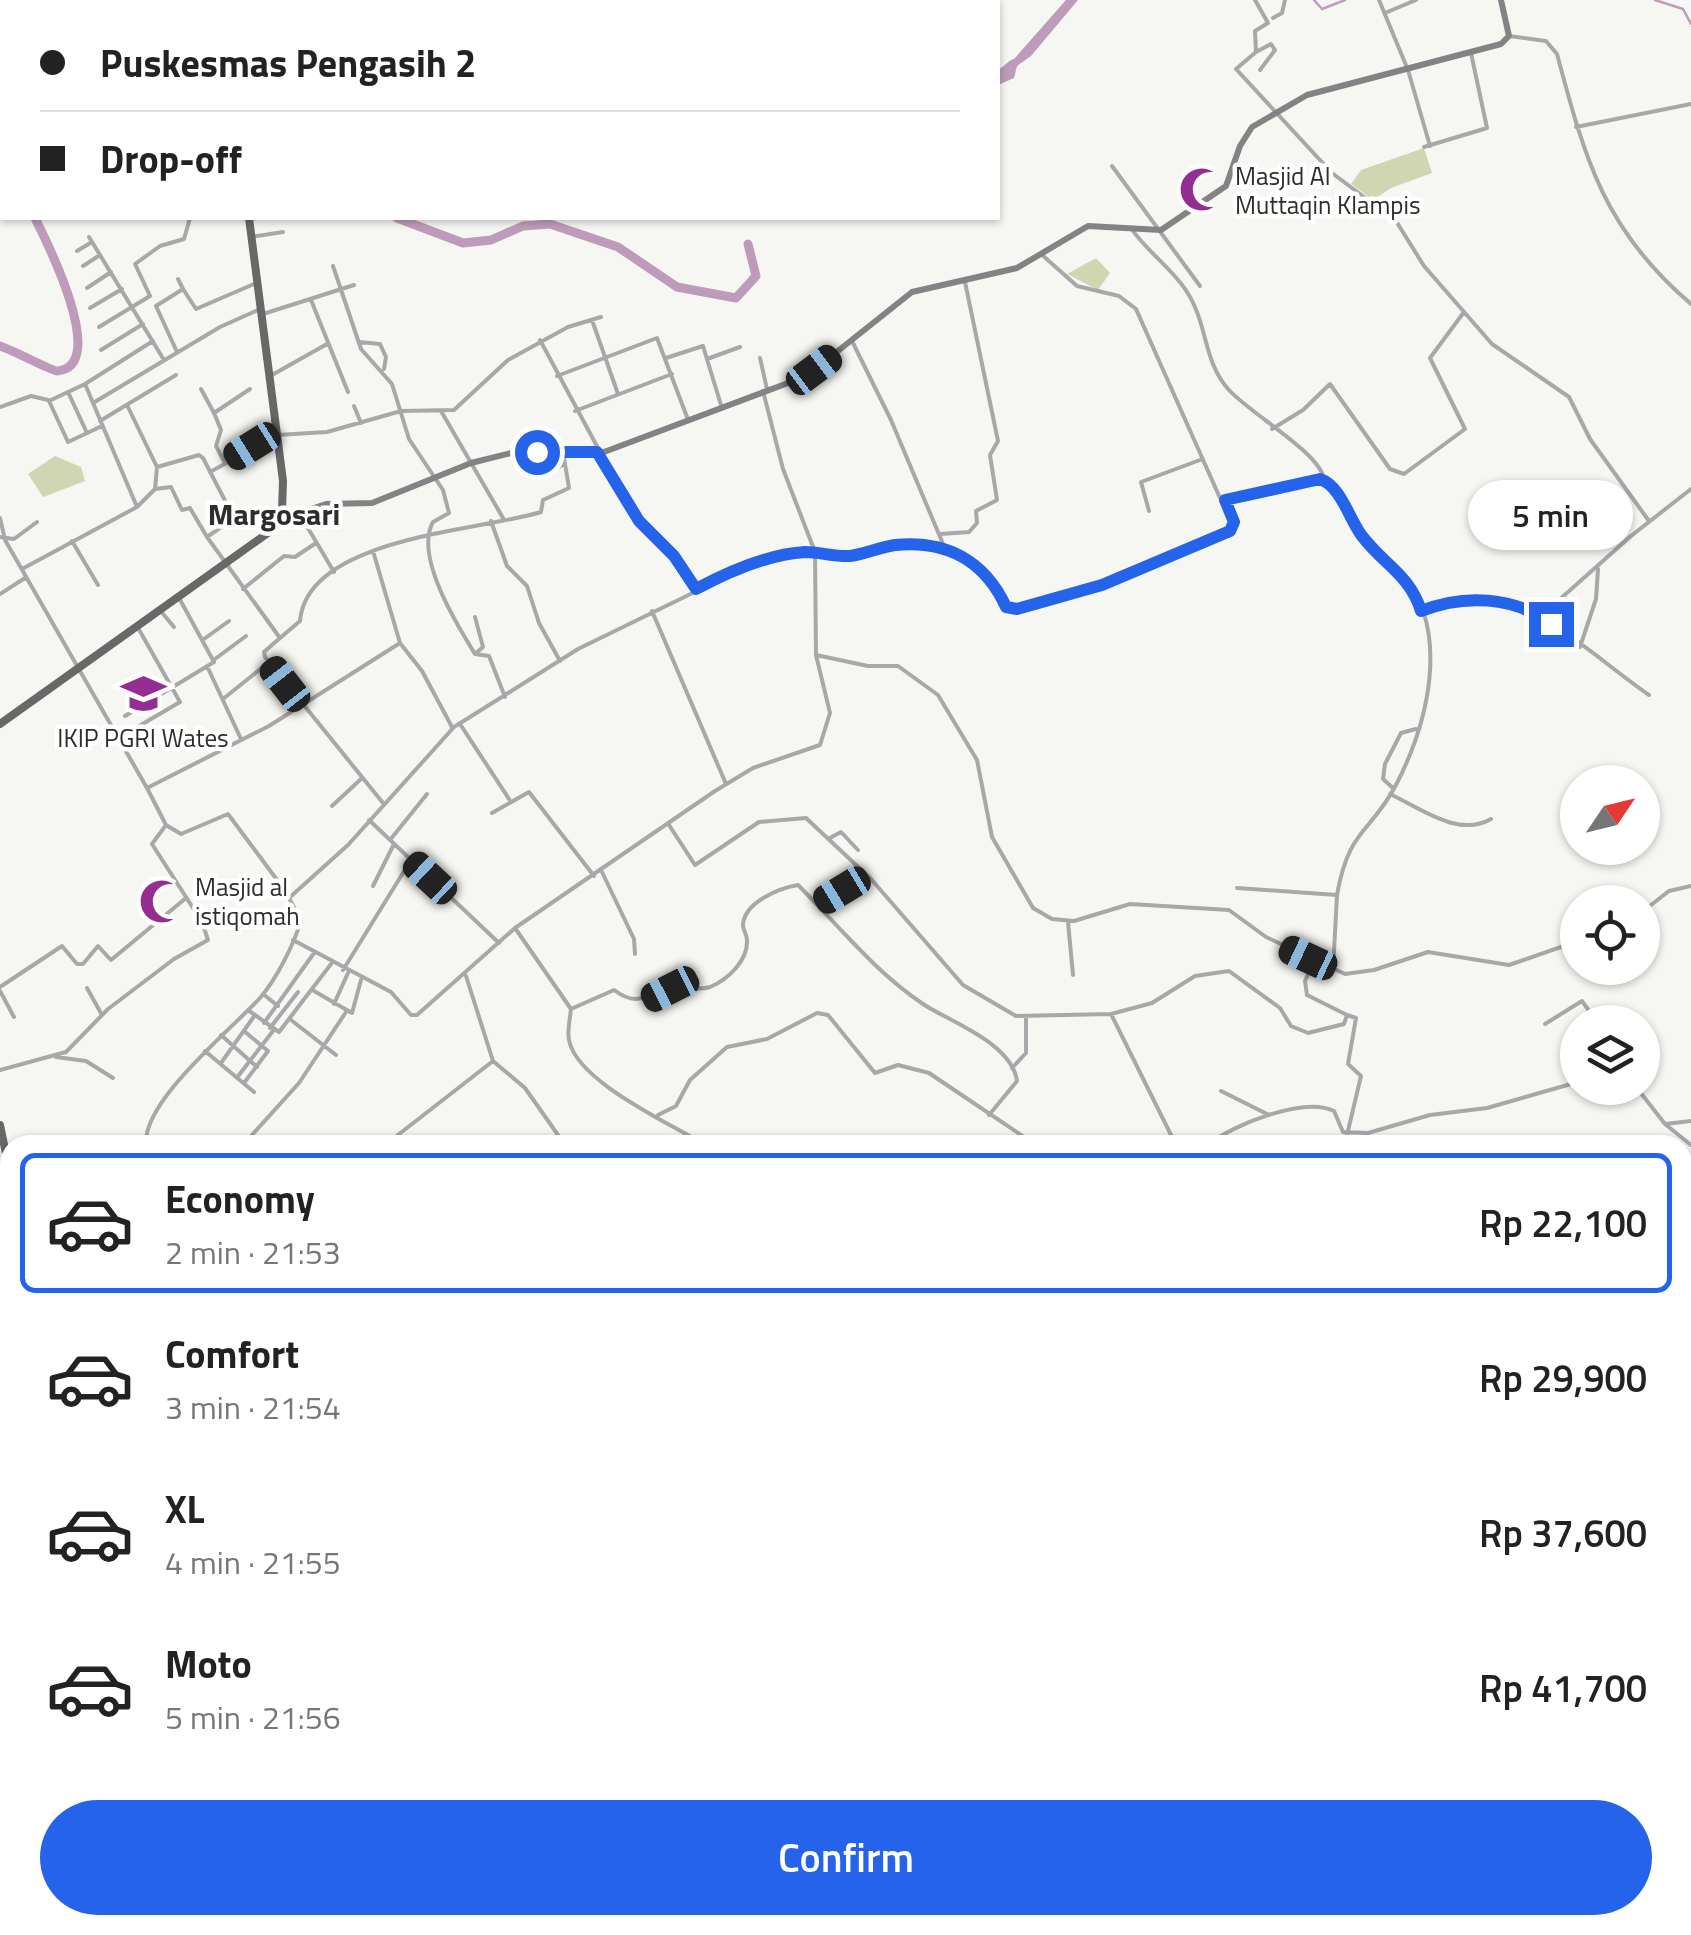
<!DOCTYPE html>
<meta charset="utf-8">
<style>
:root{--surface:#fff;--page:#f2f2f2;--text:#222;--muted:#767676;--line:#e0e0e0;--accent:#2563eb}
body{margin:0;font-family:"Titillium Web",sans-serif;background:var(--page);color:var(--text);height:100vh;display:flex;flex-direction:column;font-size:38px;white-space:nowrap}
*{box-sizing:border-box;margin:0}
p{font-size:32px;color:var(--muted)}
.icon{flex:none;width:55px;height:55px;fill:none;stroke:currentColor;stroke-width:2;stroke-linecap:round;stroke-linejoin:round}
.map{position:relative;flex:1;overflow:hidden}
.panel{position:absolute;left:0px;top:1135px;width:1692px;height:800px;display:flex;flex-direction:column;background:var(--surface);border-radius:30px 30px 0 0;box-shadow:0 2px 8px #0004}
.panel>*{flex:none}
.top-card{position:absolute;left:0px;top:0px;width:1000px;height:220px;box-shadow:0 2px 8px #0004;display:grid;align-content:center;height:220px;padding:0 40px;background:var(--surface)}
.needle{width:65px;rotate:55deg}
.fabs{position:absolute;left:1560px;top:765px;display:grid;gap:20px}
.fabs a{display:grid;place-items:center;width:100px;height:100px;border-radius:50%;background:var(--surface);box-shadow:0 2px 8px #0004;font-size:50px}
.end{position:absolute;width:45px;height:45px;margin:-22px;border:12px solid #2563eb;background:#fff;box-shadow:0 0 0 5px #fff}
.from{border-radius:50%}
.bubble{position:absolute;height:70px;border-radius:35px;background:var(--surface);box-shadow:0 2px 8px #0004;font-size:32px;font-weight:600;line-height:70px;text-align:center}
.car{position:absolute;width:30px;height:60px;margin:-30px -15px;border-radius:12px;box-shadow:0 0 8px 2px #0007;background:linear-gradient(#222 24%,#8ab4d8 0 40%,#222 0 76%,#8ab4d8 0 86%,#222 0)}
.top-card b{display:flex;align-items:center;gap:35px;height:95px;font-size:38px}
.top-card b+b{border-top:2px solid var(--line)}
.top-card i{width:25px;height:25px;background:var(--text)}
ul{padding:18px 0 0;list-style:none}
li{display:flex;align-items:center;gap:30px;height:140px;margin:0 20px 15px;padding:0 20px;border:5px solid transparent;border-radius:15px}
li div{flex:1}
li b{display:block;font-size:38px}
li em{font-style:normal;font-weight:600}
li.active{border-color:var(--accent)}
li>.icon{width:90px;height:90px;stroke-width:1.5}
.action{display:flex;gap:20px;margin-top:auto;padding:20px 40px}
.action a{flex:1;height:115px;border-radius:60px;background:var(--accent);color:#fff;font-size:40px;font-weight:600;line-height:115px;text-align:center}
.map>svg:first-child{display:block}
.green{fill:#d1d6b2}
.water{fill:#bf9bbb}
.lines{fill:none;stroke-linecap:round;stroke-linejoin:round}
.stream{stroke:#bf9bbb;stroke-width:2.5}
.river{stroke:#bf9bbb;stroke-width:9}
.street-tunnel{stroke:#cecfca;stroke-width:4;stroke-dasharray:4 2;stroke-linecap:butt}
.street{stroke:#a9a7a9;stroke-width:4}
.secondary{stroke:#848284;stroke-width:6}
.primary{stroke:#6a6769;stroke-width:8}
.rail-casing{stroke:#575754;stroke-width:6}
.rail{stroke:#fff;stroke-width:2.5;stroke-dasharray:8;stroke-linecap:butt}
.route{stroke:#2563eb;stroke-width:12}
.labels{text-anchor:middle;stroke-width:9;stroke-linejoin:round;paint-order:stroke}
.poi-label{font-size:25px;fill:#2d2d2b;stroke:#fff;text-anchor:start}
.quarter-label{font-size:30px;font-weight:bold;fill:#2d2d2b;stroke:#fff}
</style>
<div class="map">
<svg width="1691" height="1935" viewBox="0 0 1691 1935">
<rect width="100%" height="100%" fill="#f6f7f2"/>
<path class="green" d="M 1424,148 L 1432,173 L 1391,188 L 1373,200 L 1351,184 L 1361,170 Z
M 1096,258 L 1110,273 L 1098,290 L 1067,274 Z
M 55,456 L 81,467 L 85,481 L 43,497 L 28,474 Z"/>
<path class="water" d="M 1066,0 L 1078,0 L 1031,56 L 1017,66 L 1014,78 L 998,85 L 1007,67 Z"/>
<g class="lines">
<path class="stream" d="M 1314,0 L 1322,9 L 1345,0
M 1655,0 L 1683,9 L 1691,24"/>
<path class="river" d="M 998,76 L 1013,64
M 397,218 L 463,243 L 491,240 L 523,226 L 550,224 L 618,247 L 677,287 L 736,298 L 756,276 L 748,244
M 0,346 C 13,350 52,371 57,371 C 110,367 47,242 35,218"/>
<path class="street-tunnel" d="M 6,1349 L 10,1350"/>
<path class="street" d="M 57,0 L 57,2
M 113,0 L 115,2
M 125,0 L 126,2
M 195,0 L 196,2
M 432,0 L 434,2
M 484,0 L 485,2
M 760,0 L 760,2
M 1255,0 L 1268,23 L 1255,31 L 1256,52 L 1271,44 L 1275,50 L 1260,70
M 1379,0 L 1408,70 L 1430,146
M 21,2 L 24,0
M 394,2 L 396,0
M 447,2 L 452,0
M 509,2 L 513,0
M 853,2 L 856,0
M 953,2 L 958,0
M 1385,13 L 1416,0
M 0,18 L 2,17
M 1273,18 L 1282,13 L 1285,0
M 0,31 L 2,34
M 1509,36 L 1546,41 L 1557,54 C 1585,159 1604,230 1691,304
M 1256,52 L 1236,69 L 1332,173 L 1396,221 L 1424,266 L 1492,344 L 1569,397 L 1590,439 L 1649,521
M 0,107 L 2,105
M 1576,127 L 1691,104
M 1424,147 L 1487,128 L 1471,53
M 1112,166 L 1200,286
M 1131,228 C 1147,252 1172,268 1187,292 C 1208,324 1203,362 1229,390 C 1252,415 1316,450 1324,478
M 89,237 L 164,360
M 251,237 L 283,232
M 77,251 L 92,242
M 1041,254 L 1077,286 L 1119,296 L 1136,309 L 1220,498 L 1243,500 L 1324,480 C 1344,496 1350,525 1368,542 C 1378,553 1392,561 1402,573 C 1451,632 1428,722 1397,783 C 1371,834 1349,827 1337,895 L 1237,888
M 83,266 L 100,255
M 333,266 L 361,349 L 392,384 L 409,439 L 443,490 L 449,513 L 433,522 C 414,556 457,625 475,654 L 489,656 L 505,697
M 178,279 L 183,289
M 87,288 L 111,272
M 311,300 L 348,392
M 90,308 L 122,289
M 263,314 L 354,285
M 592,320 L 618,394
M 99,327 L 150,296 L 135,264 L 160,246 L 184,239 L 190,218
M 540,340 L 628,504 L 696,589
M 359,342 L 380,344 L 386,357 L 384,369
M 101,350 L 143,324
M 177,352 L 156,306 L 183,289 L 196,309 L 254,284
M 666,358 L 703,346 L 721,405
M 760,358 L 767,389
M 707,359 L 740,347
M 272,375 L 327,344
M 557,376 L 657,338 L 687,417
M 85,384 L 137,507
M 201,389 L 214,413
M 68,392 L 87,433
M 93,403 L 220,327 L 258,310
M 127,405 L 157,467 L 199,455 L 203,458 L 234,518 L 207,537 L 280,638 L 264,652 L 265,657 L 383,803
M 354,406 L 361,423
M 0,407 L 31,396 L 48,400
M 441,411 L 503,518
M 575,411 L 672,374
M 100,421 L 176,375
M 102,426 L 68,442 L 49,401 L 85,384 L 153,341
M 1272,429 L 1303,410 L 1330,384 L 1390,469 L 1404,474 L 1465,429 L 1430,358 L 1464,312
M 225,463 L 216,446 L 221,430 L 214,413 L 250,389
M 210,472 L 277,435 L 327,432 L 401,411 L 454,410 L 508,360 L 568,327 L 601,317
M 547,473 L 565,464
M 155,489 L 171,487 L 182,510 L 190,508 L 207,537
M 1149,511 L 1141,482 L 1200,460
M 299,513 L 334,572
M 0,518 L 5,540 L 147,788 L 269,726 L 400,643
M 491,521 L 507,566 L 527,586 L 539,623 L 560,661
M 940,534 L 969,532 L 977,523 L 976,511 L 997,500 L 990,455 L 998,441 L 965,282
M 0,537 L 14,539 L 37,522
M 72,541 L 98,585
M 373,551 L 400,643 L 422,671 L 452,727
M 946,551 C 978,562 991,576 1006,607 L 1017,609 L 1102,585 L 1230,531 L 1235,522 L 1225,501
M 22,569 L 137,507 L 155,489 L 157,467
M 243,589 L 284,556 L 295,557 L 316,543
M 0,594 L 25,578
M 159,609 L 174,627
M 652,611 L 726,784
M 1421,611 C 1516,572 1578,646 1649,695
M 1541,616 L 1631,536 L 1691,489
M 280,638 L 300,621 C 307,537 480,531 541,512 L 543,500 L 569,488 L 563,452
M 204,639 L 229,621
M 1580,647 L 1596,599 L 1598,569
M 475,654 L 483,647 L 475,617
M 816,655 L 868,666 L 898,666 L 938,695 L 977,760 L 992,837 L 1033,908 L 1052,919 L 1074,921 L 1130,904 L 1229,910 L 1266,937 L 1345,974 L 1374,970 L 1428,952 L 1509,965 L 1578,941
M 215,659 L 246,636
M 207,666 L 241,739
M 223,699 L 269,662
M 125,716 L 214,662 L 178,596
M 460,724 L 509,799
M 117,739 L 180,702 L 137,626
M 1393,788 L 1383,779 L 1385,764 L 1401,733 L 1416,729
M 1390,794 C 1420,808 1458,838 1491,819
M 332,806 L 361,779
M 492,813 L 529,792 L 594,876
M 369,820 L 499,943
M 669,825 L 695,865 L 759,822 L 806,818 L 871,879 L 963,985 L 1016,1016 L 1111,1014 L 1152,1003 L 1195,976 L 1229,971 L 1280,1008 L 1291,1026 L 1308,1033 L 1344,1024 L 1347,1015 L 1307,995 L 1305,981 L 1314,961
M 828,839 L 841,832 L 858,850
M 390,840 L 427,794
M 602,872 L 634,939 L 635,954
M 373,886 L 394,844
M 289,898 L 348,845 L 454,727 L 578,649 L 754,563 L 792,553 L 849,556 L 895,545 L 946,551 L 891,420 L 852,341
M 818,905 L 865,877
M 1642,912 L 1669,891 L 1691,886
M 1068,922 L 1073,975
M 515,928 L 571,1009 C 570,1019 567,1031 569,1040 C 577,1082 670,1123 705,1145
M 293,940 L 391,992 L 411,1015 L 417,1015 L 515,928 L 715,791 L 753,768 L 820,745 L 830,713 L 816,655 L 815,552 L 783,469 L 763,391
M 343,970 L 411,860
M 1333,970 L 1337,895
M 466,976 L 493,1061 L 525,1088 L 565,1145
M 0,987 L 62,946 L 77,964 L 83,964 L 98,946 L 111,960 L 186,898
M 87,988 L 102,1015
M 0,991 L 14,1017
M 314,991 L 352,1013 L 361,980
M 263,994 L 278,1006
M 334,1004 L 348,973
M 571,1009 L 614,990 C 638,1008 647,994 671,989 C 684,986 699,991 710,987 C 729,979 748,960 747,940 C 747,935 743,930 743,925 C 744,902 780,888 798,885 C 839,926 875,972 923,1004 C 950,1022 1012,1043 1017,1081 L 989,1115
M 248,1010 L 279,1032 L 331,964
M 1111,1014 L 1176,1145
M 1347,1015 L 1356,1018 L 1348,1064 L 1361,1076 L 1347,1135 L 1350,1145
M 291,1020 L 336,1055
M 264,1023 L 314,953
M 1545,1024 L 1582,1001 L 1597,1022
M 270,1028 L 298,992
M 244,1031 L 268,1051 L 244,1083
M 221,1035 L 257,1067
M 205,1051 L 254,1092
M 56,1057 L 86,1061 L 113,1078
M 221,1063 L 255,1015
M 1012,1068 L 1026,1053 L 1026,1018
M 0,1070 L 66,1052 L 108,1009 L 174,959 L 208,940 L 202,922 L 152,844 L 166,825
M 239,1075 L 273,1031
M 1613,1088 L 1640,1092 L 1665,1124 L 1691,1145
M 1221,1091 L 1269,1115
M 658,1115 L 676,1106 L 690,1080 L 727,1047 L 767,1039 L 817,1013 L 828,1015 L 875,1073 L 898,1065 L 929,1073 L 1036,1145
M 1665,1124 L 1691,1121
M 146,1145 C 142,1101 232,1029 260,998 C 277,978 293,946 301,921 L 286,892 L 228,814 L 181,834 L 166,825 L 147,788
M 243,1145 L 299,1083 L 346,1012
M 385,1145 L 493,1061
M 1208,1145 C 1232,1125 1304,1096 1334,1111 L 1343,1132 L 1368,1133 L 1430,1115 L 1487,1108 L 1578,1082
M 1682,1224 L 1691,1217
M 0,1308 L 10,1442
M 1682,1485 L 1691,1475
M 1682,1548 L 1691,1548
M 0,1606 L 10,1603
M 1682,1723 L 1691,1722
M 1682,1780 L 1691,1779
M 43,1925 L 45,1935
M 232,1925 L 241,1935
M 313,1925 L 314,1935
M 1284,1925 L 1295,1935
M 1433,1925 L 1449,1935
M 131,1935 L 144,1925
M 372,1935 L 378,1931 L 376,1925
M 484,1935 L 496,1925
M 585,1935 L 602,1925
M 1396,1935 L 1397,1925
M 1451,1935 L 1453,1925
M 1510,1935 L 1534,1935 L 1546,1925
M 1684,1935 L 1683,1919 L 1691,1917"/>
<path class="secondary" d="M 183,2 L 187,0
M 0,88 L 2,88
M 282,511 L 296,514 L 326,504 L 372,503 L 471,463 L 515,452 L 604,452 L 788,383 L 814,370 L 912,292 L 1017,268 L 1088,226 L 1161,230 L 1226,186 L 1240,146 L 1252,127 L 1307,95 L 1501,44 L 1509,36 L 1501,0"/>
<path class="primary" d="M 255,0 L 256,2
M 0,724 L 272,530 L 282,511 L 283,481 L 249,218
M 0,1125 L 10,1173
M 76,1925 L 78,1935"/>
<defs>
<path id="rail" d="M 0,1184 L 6,1229
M 0,1217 L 10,1326
M 57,1925 L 59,1935"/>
</defs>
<use href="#rail" class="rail-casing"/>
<use href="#rail" class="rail"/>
</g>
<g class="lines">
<path class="route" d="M 537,452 L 597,452 L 639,521 L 674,556 L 696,589 C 728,572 768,554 805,552 C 820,552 835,557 850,556 C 866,554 880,547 895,545 C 947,540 985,561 1006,607 L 1017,609 L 1102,585 L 1230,531 L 1234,522 L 1225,500 L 1320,479 C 1341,486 1349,519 1362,536 C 1383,564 1410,575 1421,611 C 1464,594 1514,596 1551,624"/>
</g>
<defs>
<symbol id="mosque-bare" viewBox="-9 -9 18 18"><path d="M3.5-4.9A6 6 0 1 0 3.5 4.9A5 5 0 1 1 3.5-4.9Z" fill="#952e92" stroke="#fff" stroke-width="2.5" paint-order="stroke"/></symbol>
<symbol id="university-bare" viewBox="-9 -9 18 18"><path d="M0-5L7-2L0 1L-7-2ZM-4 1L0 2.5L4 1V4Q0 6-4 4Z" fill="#952e92" stroke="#fff" stroke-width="2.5" paint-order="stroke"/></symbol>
</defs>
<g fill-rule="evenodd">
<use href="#mosque-bare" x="1170" y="158" width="63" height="63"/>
<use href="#university-bare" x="112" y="662" width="63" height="63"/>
<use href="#mosque-bare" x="130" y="870" width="63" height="63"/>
</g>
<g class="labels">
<g class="poi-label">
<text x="1235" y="185">Masjid Al<tspan x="1235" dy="29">Muttaqin Klampis</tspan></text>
<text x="143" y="747" text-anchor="middle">IKIP PGRI Wates</text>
<text x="195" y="896">Masjid al<tspan x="195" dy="29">istiqomah</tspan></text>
</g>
<g class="quarter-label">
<text x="274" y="525">Margosari</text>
</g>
</g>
</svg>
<div class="fabs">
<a><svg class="needle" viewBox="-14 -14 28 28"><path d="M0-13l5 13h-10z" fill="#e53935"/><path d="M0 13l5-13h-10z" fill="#767676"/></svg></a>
<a><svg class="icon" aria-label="locate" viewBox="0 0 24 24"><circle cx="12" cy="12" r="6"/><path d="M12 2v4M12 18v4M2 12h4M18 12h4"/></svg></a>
<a><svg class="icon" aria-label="layers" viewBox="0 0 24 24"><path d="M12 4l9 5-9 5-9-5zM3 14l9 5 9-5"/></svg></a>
</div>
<i class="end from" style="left:537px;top:452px"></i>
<i class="end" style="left:1551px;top:624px"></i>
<div class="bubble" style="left:1468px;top:480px;width:165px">5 min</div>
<i class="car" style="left:814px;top:370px;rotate:53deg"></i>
<i class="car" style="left:252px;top:446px;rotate:238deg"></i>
<i class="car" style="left:285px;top:684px;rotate:322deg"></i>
<i class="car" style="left:430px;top:878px;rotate:313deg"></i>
<i class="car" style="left:842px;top:890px;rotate:239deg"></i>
<i class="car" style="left:1308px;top:958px;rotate:295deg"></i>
<i class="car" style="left:670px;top:989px;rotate:243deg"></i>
<div class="top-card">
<b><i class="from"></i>Puskesmas Pengasih 2</b>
<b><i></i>Drop-off</b>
</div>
<section class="panel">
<ul>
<li class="active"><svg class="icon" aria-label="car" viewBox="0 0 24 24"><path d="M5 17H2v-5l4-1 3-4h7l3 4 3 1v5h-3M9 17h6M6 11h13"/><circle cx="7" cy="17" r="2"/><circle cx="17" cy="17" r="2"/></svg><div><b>Economy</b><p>2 min · 21:53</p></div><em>Rp 22,100</em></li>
<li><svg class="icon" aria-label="car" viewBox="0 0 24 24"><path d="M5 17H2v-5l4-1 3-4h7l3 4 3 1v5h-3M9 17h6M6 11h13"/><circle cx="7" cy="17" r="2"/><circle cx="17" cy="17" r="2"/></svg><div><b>Comfort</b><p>3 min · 21:54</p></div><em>Rp 29,900</em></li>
<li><svg class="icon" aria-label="car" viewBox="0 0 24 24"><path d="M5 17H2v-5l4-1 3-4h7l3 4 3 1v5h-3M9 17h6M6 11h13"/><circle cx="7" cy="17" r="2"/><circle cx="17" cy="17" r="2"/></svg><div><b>XL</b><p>4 min · 21:55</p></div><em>Rp 37,600</em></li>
<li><svg class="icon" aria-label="car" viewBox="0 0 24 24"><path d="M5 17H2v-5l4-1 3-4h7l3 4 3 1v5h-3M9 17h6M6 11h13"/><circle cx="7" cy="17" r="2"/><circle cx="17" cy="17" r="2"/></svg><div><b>Moto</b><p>5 min · 21:56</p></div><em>Rp 41,700</em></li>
</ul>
<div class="action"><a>Confirm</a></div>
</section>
</div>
